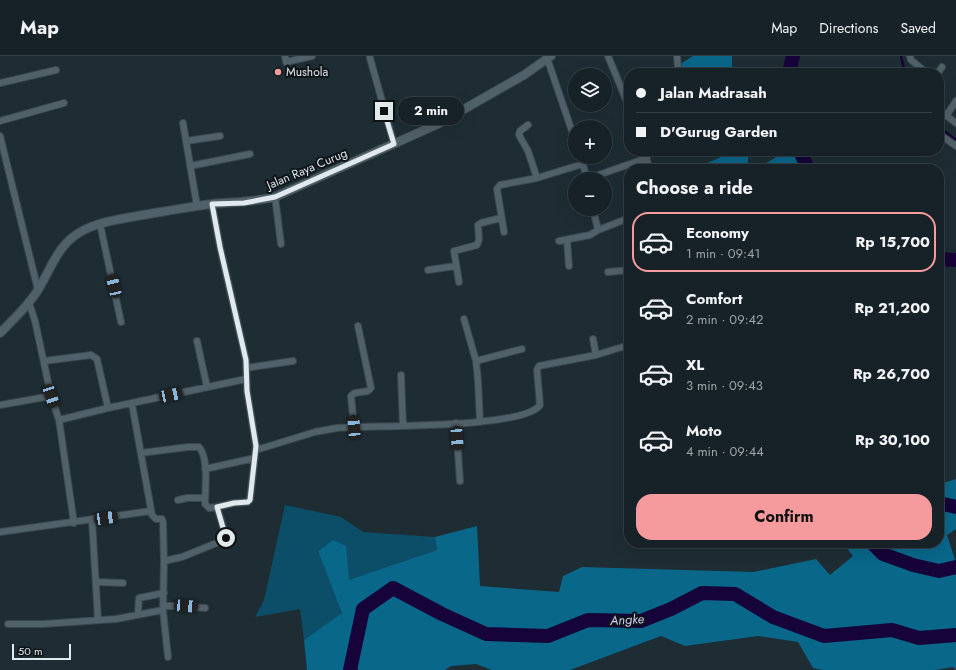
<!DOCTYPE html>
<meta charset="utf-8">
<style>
:root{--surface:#162227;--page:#1f2a2f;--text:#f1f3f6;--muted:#9ea4a7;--line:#353f44;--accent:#f59b9d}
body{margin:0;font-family:Jost,sans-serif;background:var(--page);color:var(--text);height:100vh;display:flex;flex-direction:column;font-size:15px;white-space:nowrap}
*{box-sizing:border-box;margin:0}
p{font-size:13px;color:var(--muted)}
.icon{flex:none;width:22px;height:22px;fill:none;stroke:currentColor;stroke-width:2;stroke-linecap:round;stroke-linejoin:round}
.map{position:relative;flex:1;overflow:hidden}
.drawer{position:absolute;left:624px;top:108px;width:320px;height:384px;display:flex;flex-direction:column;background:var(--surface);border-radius:16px;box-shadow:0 4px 16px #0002,0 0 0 1px var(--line)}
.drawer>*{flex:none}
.top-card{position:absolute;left:624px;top:12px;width:320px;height:88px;border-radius:16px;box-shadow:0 4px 16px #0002,0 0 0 1px var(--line);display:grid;align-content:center;height:88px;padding:0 12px;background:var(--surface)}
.buttons{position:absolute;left:568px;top:12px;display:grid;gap:8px}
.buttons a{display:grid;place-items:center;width:44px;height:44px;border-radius:50%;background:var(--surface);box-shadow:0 4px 16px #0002,0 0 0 1px var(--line);font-size:20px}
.scale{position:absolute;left:12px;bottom:10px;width:59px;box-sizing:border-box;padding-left:4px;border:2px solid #e0e9ee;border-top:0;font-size:11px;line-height:14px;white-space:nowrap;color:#e0e9ee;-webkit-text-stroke:3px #0e1418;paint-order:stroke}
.end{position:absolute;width:18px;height:18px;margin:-9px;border:5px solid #e0e9ee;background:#111;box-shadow:0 0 0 2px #111}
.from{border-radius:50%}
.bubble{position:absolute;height:28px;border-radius:14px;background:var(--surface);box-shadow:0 4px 16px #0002,0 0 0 1px var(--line);font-size:13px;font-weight:700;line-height:28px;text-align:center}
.car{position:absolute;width:12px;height:24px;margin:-12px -6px;border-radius:5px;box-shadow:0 0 3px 1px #0007;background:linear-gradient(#222 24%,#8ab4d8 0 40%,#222 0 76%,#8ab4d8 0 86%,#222 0)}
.top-card b{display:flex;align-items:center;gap:14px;height:38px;font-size:15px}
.top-card b+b{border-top:1px solid var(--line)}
.top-card i{width:10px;height:10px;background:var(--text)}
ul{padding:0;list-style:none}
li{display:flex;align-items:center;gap:12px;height:60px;margin:0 8px 6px;padding:0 4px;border:2px solid transparent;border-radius:16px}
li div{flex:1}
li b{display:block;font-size:15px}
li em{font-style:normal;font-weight:700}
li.on{border-color:var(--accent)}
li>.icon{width:36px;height:36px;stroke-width:1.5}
h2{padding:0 12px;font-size:18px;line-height:48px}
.action{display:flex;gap:8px;margin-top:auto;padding:8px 12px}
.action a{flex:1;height:46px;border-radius:16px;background:var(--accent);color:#111;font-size:16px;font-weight:700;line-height:46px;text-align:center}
header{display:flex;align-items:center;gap:24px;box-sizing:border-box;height:56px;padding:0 20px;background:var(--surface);border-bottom:1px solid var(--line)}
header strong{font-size:19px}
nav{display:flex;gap:22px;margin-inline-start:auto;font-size:14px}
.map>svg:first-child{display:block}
.green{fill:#0c4e68}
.forest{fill:#09678a}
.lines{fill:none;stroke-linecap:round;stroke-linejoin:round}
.stream{stroke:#160339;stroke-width:2.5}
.river{stroke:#160339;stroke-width:14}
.street-casing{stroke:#3b484e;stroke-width:8}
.secondary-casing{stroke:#3b484e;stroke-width:10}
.street{stroke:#51616a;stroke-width:6}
.secondary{stroke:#51616a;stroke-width:8}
.route{stroke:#e0e9ee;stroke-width:5}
.poi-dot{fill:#f59b9d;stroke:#0e1418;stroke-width:1.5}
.labels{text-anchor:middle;stroke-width:4;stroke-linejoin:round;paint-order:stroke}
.poi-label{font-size:12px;fill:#e0e9ee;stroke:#0e1418;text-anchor:start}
.street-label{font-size:12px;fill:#e0e9ee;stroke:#0e1418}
.water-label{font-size:13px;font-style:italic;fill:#d0cbf6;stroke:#0e1418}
</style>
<header>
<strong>Map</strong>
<nav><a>Map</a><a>Directions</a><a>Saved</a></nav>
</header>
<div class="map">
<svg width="956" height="614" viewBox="0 0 956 614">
<rect width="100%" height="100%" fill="#1e2d34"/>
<path class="green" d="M 285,449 L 341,461 L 363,476 L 435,481 L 437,494 L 349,525 L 333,484 L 318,495 L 343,557 L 304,584 L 300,553 L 255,561 L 264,544 Z"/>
<path class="forest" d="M 693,0 L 732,0 L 732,17 L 673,17 L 672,13 Z
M 735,95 L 749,95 L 747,113 L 693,113 Z
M 787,95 L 792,95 L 804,113 L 770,113 L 766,107 Z
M 956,423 L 956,473 L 947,479 L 956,507 L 956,614 L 953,611 L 935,614 L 823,614 L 813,612 L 798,586 L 758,580 L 685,590 L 661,580 L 570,614 L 492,614 L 476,608 L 451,610 L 445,614 L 359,614 L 352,608 L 351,614 L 307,614 L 304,584 L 342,557 L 318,495 L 333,484 L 346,490 L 349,524 L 437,494 L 435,481 L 477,470 L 480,530 L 559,536 L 563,520 L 582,511 L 753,516 L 816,503 L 830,519 L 853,500 L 843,487 L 939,487 L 939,426 L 943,427 Z"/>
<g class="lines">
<path class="stream" d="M 901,0 L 905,17
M 939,71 L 956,84"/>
<path class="river" d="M 789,17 L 793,0
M 800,95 L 808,113
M 939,203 L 956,204
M 939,447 L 956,451
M 872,487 L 883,498 L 913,509 L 939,515 L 956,511
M 350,614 L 363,553 L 393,532 L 442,558 L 486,578 L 548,580 L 588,564 L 641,565 L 671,553 L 702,537 L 735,538 L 773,561 L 824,580 L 892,574 L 919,582 L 956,579"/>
<defs>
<path id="street" d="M 285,0 L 286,6 L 312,0
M 608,0 L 629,51
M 910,0 L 911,4 L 927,17
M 370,2 L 394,88
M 547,2 L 575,84
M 670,17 L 678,13 L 677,0
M 938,17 L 942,11
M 0,27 L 56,14
M 939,54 L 956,67
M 946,60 L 956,45
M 0,65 L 64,47
M 183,67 L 197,150
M 528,69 L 520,75 L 519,79 L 528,95 L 537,122
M 939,78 L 956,90
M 0,80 L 38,234
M 186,85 L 220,80
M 645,95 L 649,113
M 581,101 L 587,123
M 190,110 L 250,98
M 587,123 L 647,102
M 275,141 L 281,188
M 593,153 L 598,174 L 629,162
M 100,168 L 121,266
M 504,176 L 497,133 L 500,129 L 537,122 L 583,108
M 567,184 L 569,210
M 559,185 L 590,179 L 598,174
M 428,214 L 456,210
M 608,216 L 629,214
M 459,226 L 454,195 L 477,189 L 479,184 L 478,169 L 481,167 L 501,162
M 29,247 L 35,265 L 51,340 L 59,364 L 74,467
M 464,263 L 476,305 L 478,325 L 480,366
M 593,283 L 596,299
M 197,285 L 207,331
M 44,305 L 91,299 L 97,303 L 108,352
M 476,305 L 522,293
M 246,312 L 293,305
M 401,319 L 403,370
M 132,348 L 152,459 L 156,463 L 162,463 L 163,466 L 164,505 L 163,554 L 168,601
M 0,349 L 51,340
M 59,364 L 108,352 L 246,323
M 456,367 L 460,425
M 354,371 L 351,340 L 355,337 L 368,335 L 371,332 L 358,270
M 256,394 L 315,376 L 337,372 C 371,369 524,373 540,349 L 537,314 L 539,310 L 596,299 L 629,289
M 141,397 L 188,391 L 199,391 C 209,402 205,433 205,448 L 209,452 L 217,451
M 205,413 L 255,402
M 178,444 L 187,442 L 205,442
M 92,464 L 98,564
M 0,476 L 151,455
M 164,505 L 182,501 L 224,484 L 226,481 L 217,451 L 234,447 L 248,446 L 250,443 L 256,390 L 247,335 L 246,304 L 220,191 L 212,148
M 97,526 L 123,527
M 164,550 L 175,550 L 205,552
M 138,558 L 139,542 L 164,537
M 8,568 L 43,568 L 116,563 L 163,554"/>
<path id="secondary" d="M 0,277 C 13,264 28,250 38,234 C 49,216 57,193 73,181 C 90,167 116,164 137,160 C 162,156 187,151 212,148 C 233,146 254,146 275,141 L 438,68 L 524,19 L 551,0"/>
</defs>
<use href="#street" class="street-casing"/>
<use href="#secondary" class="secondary-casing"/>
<use href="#street" class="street"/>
<use href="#secondary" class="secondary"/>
</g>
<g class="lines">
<path class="route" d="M 226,482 L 217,451 L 234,447 L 248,446 L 250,444 L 256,390 L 247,335 L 246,304 L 220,191 L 212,148 L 244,147 L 275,141 L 394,88 L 384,55"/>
</g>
<circle class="poi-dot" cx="278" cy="16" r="4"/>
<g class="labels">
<g class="poi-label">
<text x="286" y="20">Mushola</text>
</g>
<g class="street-label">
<text transform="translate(307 113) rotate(-23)" y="4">Jalan Raya Curug</text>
</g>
<g class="water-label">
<text transform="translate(627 563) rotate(-3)" y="5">Angke</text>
</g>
</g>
</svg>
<div class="buttons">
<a><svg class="icon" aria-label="layers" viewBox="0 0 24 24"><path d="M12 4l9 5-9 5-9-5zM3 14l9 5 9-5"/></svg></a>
<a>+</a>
<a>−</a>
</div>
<div class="scale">50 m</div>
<i class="end from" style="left:226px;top:482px"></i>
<i class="end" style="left:384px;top:55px"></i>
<div class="bubble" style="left:398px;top:41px;width:66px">2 min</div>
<i class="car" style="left:114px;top:230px;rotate:347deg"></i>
<i class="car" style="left:171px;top:339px;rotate:78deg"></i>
<i class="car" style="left:51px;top:340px;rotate:161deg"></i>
<i class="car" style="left:354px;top:371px;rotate:356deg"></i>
<i class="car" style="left:457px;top:382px;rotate:176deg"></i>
<i class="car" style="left:106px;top:462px;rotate:82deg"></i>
<i class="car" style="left:186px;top:550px;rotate:94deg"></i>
<div class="top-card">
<b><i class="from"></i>Jalan Madrasah</b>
<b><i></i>D'Gurug Garden</b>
</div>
<section class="drawer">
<h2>Choose a ride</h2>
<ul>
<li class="on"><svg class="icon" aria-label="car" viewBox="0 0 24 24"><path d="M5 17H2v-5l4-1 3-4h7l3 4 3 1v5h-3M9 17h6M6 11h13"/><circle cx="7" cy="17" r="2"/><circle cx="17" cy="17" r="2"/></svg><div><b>Economy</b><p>1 min · 09:41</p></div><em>Rp 15,700</em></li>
<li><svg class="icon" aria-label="car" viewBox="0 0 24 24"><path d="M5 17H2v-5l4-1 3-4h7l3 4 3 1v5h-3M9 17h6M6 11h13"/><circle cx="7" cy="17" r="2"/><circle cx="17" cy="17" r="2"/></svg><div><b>Comfort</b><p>2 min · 09:42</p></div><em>Rp 21,200</em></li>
<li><svg class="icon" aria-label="car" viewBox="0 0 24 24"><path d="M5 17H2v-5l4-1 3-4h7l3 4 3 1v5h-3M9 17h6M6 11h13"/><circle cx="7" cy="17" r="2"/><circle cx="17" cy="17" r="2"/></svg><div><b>XL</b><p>3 min · 09:43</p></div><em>Rp 26,700</em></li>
<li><svg class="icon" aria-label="car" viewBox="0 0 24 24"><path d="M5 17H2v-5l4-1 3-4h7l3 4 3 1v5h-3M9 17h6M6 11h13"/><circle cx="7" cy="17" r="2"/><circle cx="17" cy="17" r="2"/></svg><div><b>Moto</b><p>4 min · 09:44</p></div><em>Rp 30,100</em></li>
</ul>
<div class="action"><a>Confirm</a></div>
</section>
</div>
